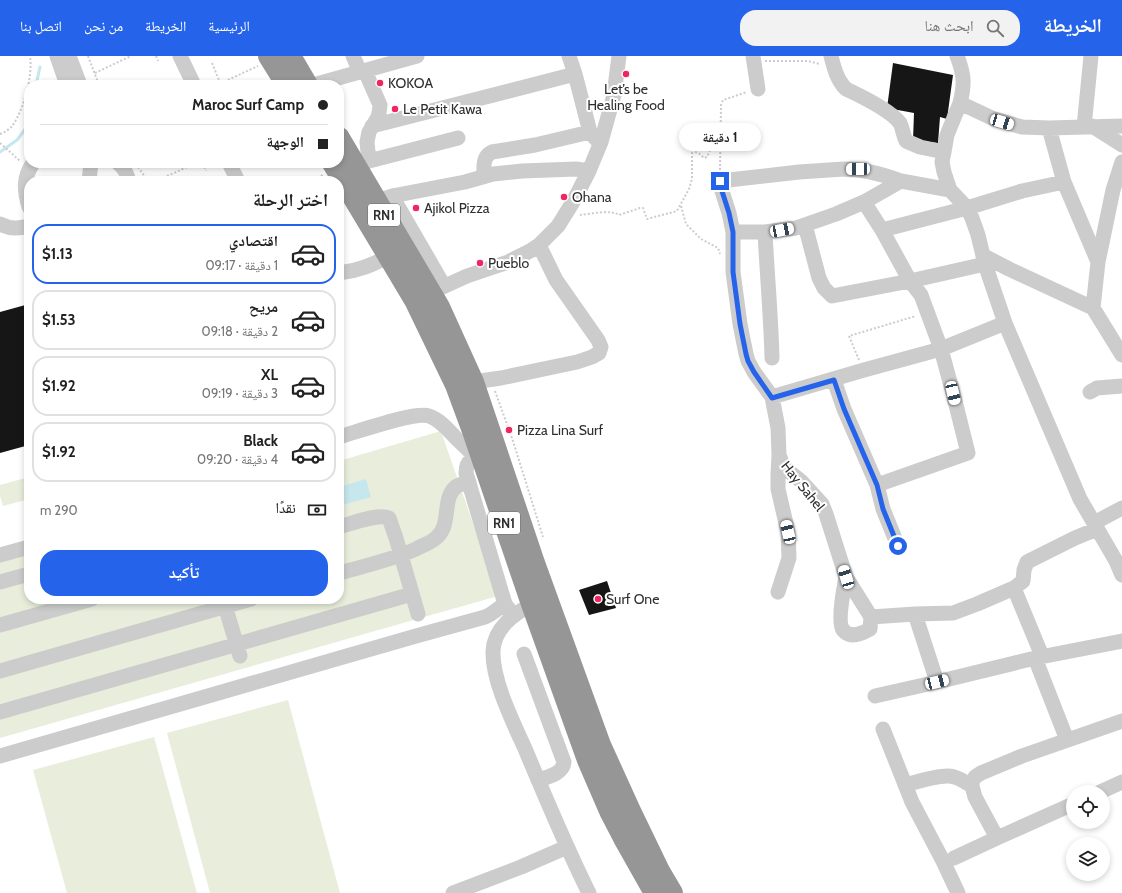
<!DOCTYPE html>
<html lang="ar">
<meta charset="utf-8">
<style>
:root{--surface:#fff;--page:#f2f2f2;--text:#222;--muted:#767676;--line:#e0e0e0;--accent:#2563eb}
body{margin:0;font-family:Cabin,"Noto Naskh Arabic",sans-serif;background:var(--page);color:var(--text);direction:rtl;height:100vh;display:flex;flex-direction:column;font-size:15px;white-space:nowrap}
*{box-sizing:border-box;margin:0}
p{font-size:13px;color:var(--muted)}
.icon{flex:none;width:22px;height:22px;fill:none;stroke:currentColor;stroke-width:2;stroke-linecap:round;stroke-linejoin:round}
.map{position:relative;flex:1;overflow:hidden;direction:ltr}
.panel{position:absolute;left:24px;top:120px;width:320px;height:428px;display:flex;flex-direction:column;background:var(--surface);border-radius:16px;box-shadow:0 2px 6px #0003;direction:rtl}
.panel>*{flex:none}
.guide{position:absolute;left:24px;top:24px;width:320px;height:88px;border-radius:16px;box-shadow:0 2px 6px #0003;direction:rtl;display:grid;align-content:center;height:88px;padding:0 16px;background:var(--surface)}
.fabs{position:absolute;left:1066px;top:729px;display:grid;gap:8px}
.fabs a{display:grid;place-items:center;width:44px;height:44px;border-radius:50%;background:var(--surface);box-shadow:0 2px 6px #0003;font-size:20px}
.end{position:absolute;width:18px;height:18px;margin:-9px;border:5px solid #2563eb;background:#fff;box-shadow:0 0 0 2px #fff}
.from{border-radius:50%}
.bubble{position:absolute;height:28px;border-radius:14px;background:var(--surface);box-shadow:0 2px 6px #0003;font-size:13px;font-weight:800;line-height:28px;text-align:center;direction:rtl}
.car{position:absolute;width:12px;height:24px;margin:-12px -6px;border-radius:5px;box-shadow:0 0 3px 1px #0007;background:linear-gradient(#fff 24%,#345 0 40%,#fff 0 76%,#345 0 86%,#fff 0)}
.guide b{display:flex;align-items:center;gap:14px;height:38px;font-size:15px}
.guide b+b{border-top:1px solid var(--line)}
.guide i{width:10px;height:10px;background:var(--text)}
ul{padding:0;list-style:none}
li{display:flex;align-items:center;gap:12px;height:60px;margin:0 8px 6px;padding:0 8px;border:2px solid var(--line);border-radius:16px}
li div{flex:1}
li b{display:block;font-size:15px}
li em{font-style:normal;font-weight:800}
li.active{border-color:var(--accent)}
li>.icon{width:36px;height:36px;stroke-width:1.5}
h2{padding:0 16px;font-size:18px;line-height:48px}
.pay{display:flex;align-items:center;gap:10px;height:44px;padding:0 16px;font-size:15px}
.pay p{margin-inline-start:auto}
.primary-button{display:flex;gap:8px;margin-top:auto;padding:8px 16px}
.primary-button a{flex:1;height:46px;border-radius:16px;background:var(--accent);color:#fff;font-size:16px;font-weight:800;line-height:46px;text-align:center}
header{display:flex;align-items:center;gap:24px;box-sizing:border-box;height:56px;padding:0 20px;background:var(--accent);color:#fff}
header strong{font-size:19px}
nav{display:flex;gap:22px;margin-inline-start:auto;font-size:14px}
.search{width:280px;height:36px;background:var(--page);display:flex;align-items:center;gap:10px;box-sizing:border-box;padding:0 14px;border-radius:16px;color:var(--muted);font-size:15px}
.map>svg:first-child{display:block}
.green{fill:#e9eddb}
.water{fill:#c6e7ee}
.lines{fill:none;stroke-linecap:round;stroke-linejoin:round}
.stream{stroke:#c6e7ee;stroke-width:3}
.building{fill:#161616}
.path{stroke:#ccc;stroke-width:2;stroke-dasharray:2 2;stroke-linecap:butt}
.minor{stroke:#ccc;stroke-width:15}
.highway{stroke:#969696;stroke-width:22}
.route{stroke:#2563eb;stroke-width:5}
.poi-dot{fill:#f02663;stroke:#fff;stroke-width:1.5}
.labels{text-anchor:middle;stroke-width:4;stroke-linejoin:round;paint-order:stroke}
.shield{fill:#fff;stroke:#6d6d6d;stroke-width:1}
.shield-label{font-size:13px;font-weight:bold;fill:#2f2f2f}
.poi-label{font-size:14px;fill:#2f2f2f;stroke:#fff;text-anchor:start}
.street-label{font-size:14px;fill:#2f2f2f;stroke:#fff}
</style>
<header>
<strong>الخريطة</strong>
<div class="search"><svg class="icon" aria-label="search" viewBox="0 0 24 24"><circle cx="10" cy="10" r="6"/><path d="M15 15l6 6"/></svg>ابحث هنا</div>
<nav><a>الرئيسية</a><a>الخريطة</a><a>من نحن</a><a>اتصل بنا</a></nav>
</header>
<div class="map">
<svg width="1122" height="837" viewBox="0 0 1122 837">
<rect width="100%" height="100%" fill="#fff"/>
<path class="green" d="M 441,375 L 498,540 L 0,682 L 0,503 L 29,495 L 29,543 L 339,543 L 339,405 Z
M 29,421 L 29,443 L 3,450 L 0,440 L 0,429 Z
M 288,644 L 340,837 L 210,837 L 167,677 Z
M 154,681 L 197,837 L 67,837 L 33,714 Z"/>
<path class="water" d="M 366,423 L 371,441 L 339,450 L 339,431 Z"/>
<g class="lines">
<path class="stream" d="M 36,29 L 40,11
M 0,96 L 17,84 L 26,72 L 29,58"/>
</g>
<path class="building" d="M 893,7 L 953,19 L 947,63 L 940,61 L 938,87 L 913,84 L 914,57 L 887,52 Z
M 29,248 L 29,367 L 27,368 L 29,375 L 29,389 L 0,397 L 0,256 Z
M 607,525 L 616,552 L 589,559 L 579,534 Z"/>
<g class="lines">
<path class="path" d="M 88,0 L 99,29
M 156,0 L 158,5
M 765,5 L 808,5 L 820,8
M 212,7 L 221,29
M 95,17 L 131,0
M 167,28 L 167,29
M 217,29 L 258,10
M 0,78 C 5,76 10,73 13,69 C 24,52 33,20 30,0
M 0,87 L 20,105
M 203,107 L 206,115
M 138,111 L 148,125
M 720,114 L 721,49 L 723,44 L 747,36
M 264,123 L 265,125
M 156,125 L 196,107
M 310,125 L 323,119
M 681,150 L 686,168 L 701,183 L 718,192 L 720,198
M 580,159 C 591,158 610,153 619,159 L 640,152 L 643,152 L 647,163 L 677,155 L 689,133 L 692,123 L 692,97 C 698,95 700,98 704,102 L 707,101 L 711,92 L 721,91
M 859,304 L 849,280 L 916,260
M 495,335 L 513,385 L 543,481"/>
<path class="minor" d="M 57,0 L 67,29
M 69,0 L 80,29
M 180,0 L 194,29
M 353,0 L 360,16
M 569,0 L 575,18 L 590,76 L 594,81 L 597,84
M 753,0 L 758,33
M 831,0 C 834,12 837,24 846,33 C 861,40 890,54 900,67 C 903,73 903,79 906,85 L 920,91 L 944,96
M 957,0 C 964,18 965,28 960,47 L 994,63 L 1022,71 L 1049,72 L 1122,70
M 313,29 L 417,0
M 960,47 L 947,79 L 944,96 L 942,106 L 944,116 L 950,134 L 967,152 L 972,162 L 978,179 L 985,208 L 1005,267 L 1080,443 L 1116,505 L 1122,519
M 372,70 L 575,18
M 1092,70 L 1122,89
M 1084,71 L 1091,0
M 1049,72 L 1064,126 L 1098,206
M 369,105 L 458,82
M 118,107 C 124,112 128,117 128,125
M 229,107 L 238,125
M 356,111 L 369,105 L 367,86 L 369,76 L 378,61 L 379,57 L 380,49 L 365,15
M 844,113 C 864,113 882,118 901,125 L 864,146 L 836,158 L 796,172 L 765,176 L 733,176 L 729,157 L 721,132 L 720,125 L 799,116 Z
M 484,120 C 484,111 482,101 492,96 L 535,89 L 590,76
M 89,125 L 91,107
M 901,125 L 950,134
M 392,140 L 465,126 L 493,118 L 522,115 L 576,113 L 589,115
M 383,143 L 392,140 L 444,230
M 29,151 C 24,134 23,122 33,107
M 0,168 C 10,173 18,173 29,170
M 805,169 L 819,222 L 824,232 L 832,240 L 910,225 L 882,174 L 864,146
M 882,174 L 967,152 L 1022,135 L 1064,126
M 733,176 L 733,216 L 740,268 L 746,298 L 748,305 L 754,316 L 772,341
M 765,176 C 767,218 771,260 772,302
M 984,200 L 1009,213 L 1093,252 L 1122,299
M 339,217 C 358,215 372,209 389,200
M 423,240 L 467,220 L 508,206 L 530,195 L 539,189 L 558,170 L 573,146 L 589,115 L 601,86 L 614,39 L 619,0
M 1093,252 L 1098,206 L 1113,134 L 1122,106
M 1005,267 L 941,293 L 864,314 L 772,341 L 778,372 L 779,399 L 783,409 L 786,413 L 801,425 L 822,448 L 826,458 L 846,521 L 871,561 L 915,558 L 937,626 L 1035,602
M 834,324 L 844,353 L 877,429 L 883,453 L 898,490
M 473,326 L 501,322 L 577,306 L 592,301 L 599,297 L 601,291 L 598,284 L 556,224 L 539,189
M 1090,336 L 1097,332 L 1122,330
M 339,381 C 357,376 415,355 429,360 C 441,364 449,375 458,384 C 464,390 470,395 475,401
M 490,396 C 477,400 466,401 466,417 L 505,548 L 511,556
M 877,429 L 968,397 L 953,337 L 941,293 L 921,239 L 910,225 L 985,208
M 1094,467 L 1122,452
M 339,471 C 351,468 378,457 389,462 L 396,482 L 418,558
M 0,499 L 29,491
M 339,517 C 365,510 391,504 416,493 C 423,489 431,487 437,481 C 452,468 441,441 457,430 C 460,428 465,427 469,426
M 846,521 C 844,531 837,566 843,574 C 850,583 863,577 870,573 L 871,561
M 0,526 L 29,518
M 1014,532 L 1042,600
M 778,536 L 789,502 L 788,476 L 778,433 L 778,418 L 779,399
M 223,543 L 240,600
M 532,548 C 514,558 494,572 493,595 C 492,625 514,668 526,695 C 546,743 566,791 589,837
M 915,558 L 953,557 L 977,548 L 1014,532 L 1023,525 L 1024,514 L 1027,506 L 1075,482 L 1097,473
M 0,569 L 92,543
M 524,598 L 564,706 C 563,718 548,721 538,724
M 0,615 L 251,543
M 875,640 L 937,626
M 0,656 L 412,538
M 883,673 L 912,746 L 943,805 L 958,837
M 1067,684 L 1035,602 L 1122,585
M 0,700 L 416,580 L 485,561 C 493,558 498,552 505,548
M 905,729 C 916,726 938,719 949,720 C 957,720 965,726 972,730
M 1100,736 L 1122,726
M 1073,748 L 997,782 L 975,741 L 972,730 L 972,726 L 975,721 L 981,717 L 1022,700 L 1122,665
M 954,802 L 997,782
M 453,837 L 521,811 L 567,791"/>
<path class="highway" d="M 269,0 L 287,29
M 290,0 L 307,29
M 339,82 L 439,251 L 473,326 L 534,507 L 600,689 L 630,755 L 659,815 L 672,837
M 333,107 L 415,244 L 456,329 L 473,375 L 532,548 L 588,704 L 611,757 L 624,782 L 655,837"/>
</g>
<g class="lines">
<path class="route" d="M 720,125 L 721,132 L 729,157 L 733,176 L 733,216 L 740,268 L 746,298 L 748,305 L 754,316 L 772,342 L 834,324 L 844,353 L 877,429 L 883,453 L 898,490"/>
</g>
<g class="poi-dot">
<circle cx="626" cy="18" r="4"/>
<circle cx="380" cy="27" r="4"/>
<circle cx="395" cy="53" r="4"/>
<circle cx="564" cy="141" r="4"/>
<circle cx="416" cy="152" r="4"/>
<circle cx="480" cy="207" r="4"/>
<circle cx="509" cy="374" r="4"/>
<circle cx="598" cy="543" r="4"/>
</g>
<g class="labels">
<g class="shield">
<rect x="368" y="148" width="32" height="22" rx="3"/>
<rect x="488" y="456" width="32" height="22" rx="3"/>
</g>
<g class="shield-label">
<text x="384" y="164">RN1</text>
<text x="504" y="472">RN1</text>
</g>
<g class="poi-label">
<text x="388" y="32">KOKOA</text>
<text x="626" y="38" text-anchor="middle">Let’s be<tspan x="626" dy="16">Healing Food</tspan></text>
<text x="403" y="58">Le Petit Kawa</text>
<text x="572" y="146">Ohana</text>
<text x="424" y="157">Ajikol Pizza</text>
<text x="488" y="212">Pueblo</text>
<text x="517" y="379">Pizza Lina Surf</text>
<text x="606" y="548">Surf One</text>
</g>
<g class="street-label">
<text transform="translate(803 430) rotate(51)" y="5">Hay Sahel</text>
</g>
</g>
</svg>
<div class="fabs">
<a><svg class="icon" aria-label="locate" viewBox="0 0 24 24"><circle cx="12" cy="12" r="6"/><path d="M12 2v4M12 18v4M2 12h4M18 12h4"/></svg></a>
<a><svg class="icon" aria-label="layers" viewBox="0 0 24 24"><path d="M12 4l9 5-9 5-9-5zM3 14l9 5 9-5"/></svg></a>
</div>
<i class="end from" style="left:898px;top:490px"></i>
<i class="end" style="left:720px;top:125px"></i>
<div class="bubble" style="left:679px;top:67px;width:82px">1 دقيقة</div>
<i class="car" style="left:1002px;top:66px;rotate:107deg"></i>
<i class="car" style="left:858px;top:113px;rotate:269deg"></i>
<i class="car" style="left:782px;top:174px;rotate:79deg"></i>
<i class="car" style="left:953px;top:337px;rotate:167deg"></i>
<i class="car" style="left:788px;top:476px;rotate:347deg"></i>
<i class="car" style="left:846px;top:521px;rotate:343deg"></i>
<i class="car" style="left:937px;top:626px;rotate:76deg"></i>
<div class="guide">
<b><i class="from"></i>Maroc Surf Camp</b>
<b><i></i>الوجهة</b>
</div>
<section class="panel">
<h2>اختر الرحلة</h2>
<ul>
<li class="active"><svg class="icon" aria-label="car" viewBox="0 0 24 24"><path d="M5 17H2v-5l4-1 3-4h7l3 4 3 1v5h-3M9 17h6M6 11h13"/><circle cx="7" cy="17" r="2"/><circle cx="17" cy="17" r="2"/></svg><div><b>اقتصادي</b><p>1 دقيقة · 09:17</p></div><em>$1.13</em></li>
<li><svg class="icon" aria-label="car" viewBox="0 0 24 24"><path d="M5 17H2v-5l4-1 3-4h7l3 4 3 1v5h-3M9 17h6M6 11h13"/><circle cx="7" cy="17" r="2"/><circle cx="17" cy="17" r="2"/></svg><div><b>مريح</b><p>2 دقيقة · 09:18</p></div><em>$1.53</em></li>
<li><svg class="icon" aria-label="car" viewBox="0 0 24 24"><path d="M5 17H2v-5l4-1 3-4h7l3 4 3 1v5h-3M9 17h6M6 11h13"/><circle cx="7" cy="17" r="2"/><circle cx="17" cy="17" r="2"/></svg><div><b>XL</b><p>3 دقيقة · 09:19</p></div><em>$1.92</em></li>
<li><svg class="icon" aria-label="car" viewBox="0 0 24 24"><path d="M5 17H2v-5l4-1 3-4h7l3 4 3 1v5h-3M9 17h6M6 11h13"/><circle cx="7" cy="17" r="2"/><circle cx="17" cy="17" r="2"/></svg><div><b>Black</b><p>4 دقيقة · 09:20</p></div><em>$1.92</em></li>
</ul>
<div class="pay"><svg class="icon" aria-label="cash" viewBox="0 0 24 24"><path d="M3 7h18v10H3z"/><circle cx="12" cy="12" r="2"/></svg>نقدًا<p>290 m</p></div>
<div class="primary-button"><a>تأكيد</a></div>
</section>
</div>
